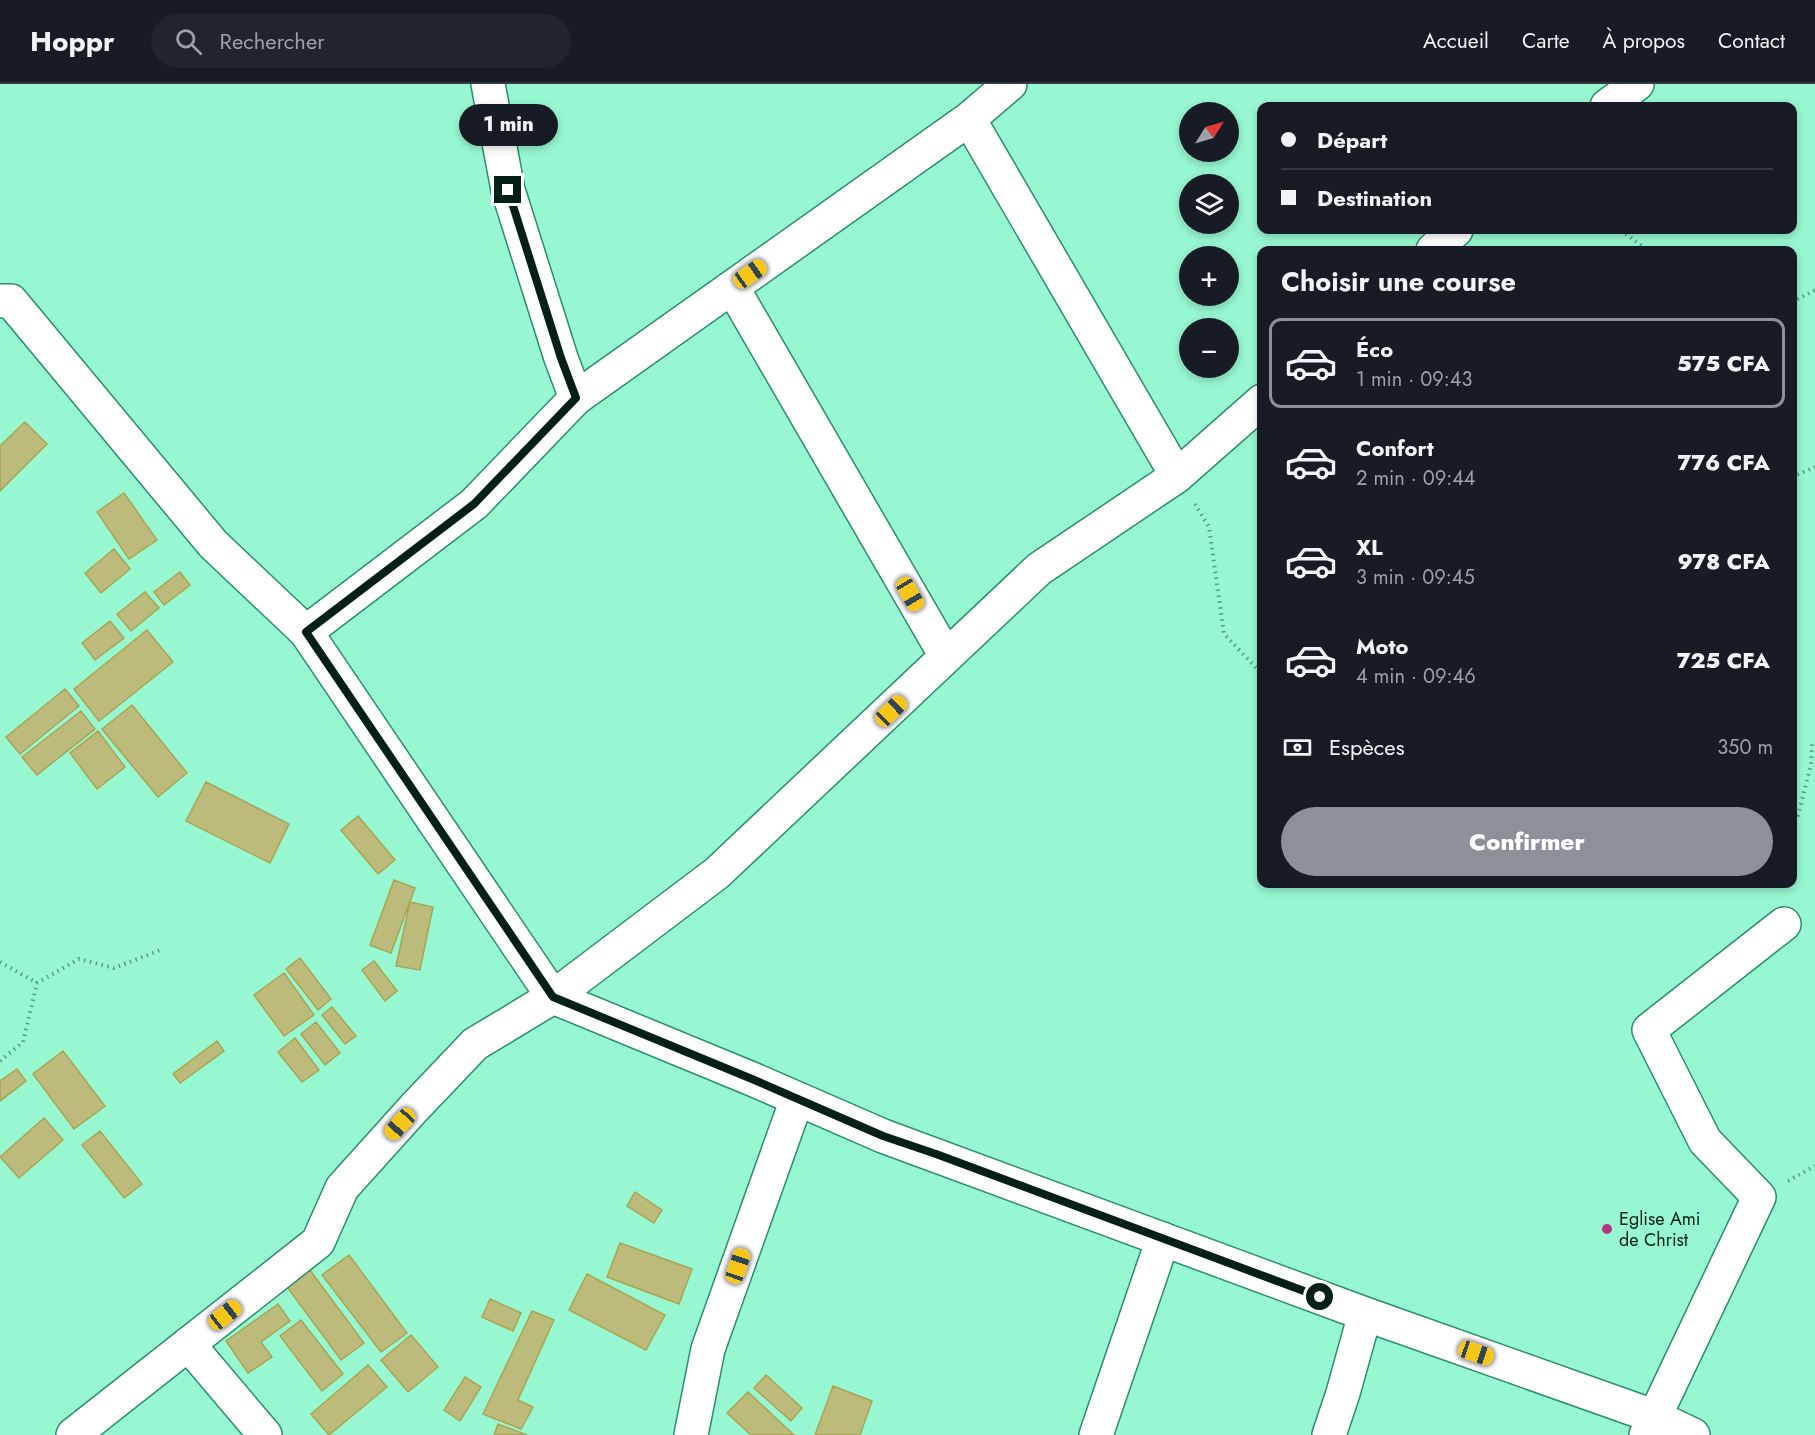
<!DOCTYPE html>
<html lang="fr">
<meta charset="utf-8">
<style>
:root{--surface:#171b24;--page:#20242c;--text:#f1f3f6;--muted:#9ea1a6;--line:#363941;--accent:#8c9099}
body{margin:0;font-family:Jost,sans-serif;background:var(--page);color:var(--text);height:100vh;display:flex;flex-direction:column;font-size:22px;white-space:nowrap}
*{box-sizing:border-box;margin:0}
p{font-size:20px;color:var(--muted)}
.icon{flex:none;width:33px;height:33px;fill:none;stroke:currentColor;stroke-width:2;stroke-linecap:round;stroke-linejoin:round}
.map{position:relative;flex:1;overflow:hidden}
.sheet{position:absolute;left:1257px;top:162px;width:540px;height:642px;display:flex;flex-direction:column;background:var(--surface);border-radius:12px;box-shadow:0 3px 9px #0003}
.sheet>*{flex:none}
.hud{position:absolute;left:1257px;top:18px;width:540px;height:132px;border-radius:12px;box-shadow:0 3px 9px #0003;display:grid;align-content:center;height:132px;padding:0 24px;background:var(--surface)}
.needle{width:39px;rotate:53deg}
.buttons{position:absolute;left:1179px;top:18px;display:grid;gap:12px}
.buttons a{display:grid;place-items:center;width:60px;height:60px;border-radius:50%;background:var(--surface);box-shadow:0 3px 9px #0003;font-size:30px}
.end{position:absolute;width:27px;height:27px;margin:-14px;border:8px solid #022015;background:#fff;box-shadow:0 0 0 3px #fff}
.from{border-radius:50%}
.bubble{position:absolute;height:42px;border-radius:21px;background:var(--surface);box-shadow:0 3px 9px #0003;font-size:20px;font-weight:800;line-height:42px;text-align:center}
.car{position:absolute;width:18px;height:36px;margin:-18px -9px;border-radius:8px;box-shadow:0 0 4px 2px #0007;background:linear-gradient(#f5c518 24%,#345 0 40%,#f5c518 0 76%,#345 0 86%,#f5c518 0)}
.hud b{display:flex;align-items:center;gap:21px;height:57px;font-size:22px}
.hud b+b{border-top:2px solid var(--line)}
.hud i{width:15px;height:15px;background:var(--text)}
ul{padding:0;list-style:none}
li{display:flex;align-items:center;gap:18px;height:90px;margin:0 12px 9px;padding:0 12px;border:3px solid transparent;border-radius:12px}
li div{flex:1}
li b{display:block;font-size:22px}
li em{font-style:normal;font-weight:800}
li.on{border-color:var(--accent)}
li>.icon{width:54px;height:54px;stroke-width:1.5}
h2{padding:0 24px;font-size:27px;line-height:72px}
.pay{display:flex;align-items:center;gap:15px;height:66px;padding:0 24px;font-size:22px}
.pay p{margin-inline-start:auto}
.button{display:flex;gap:12px;margin-top:auto;padding:12px 24px}
.button a{flex:1;height:69px;border-radius:36px;background:var(--accent);color:#fff;font-size:24px;font-weight:800;line-height:69px;text-align:center}
header{display:flex;align-items:center;gap:36px;box-sizing:border-box;height:84px;padding:0 30px;background:var(--surface);border-bottom:2px solid var(--line)}
header strong{font-size:28px}
nav{display:flex;gap:33px;margin-inline-start:auto;font-size:21px}
.search{width:420px;height:54px;background:var(--page);display:flex;align-items:center;gap:15px;box-sizing:border-box;padding:0 21px;border-radius:33px;color:var(--muted);font-size:22px}
.map>svg:first-child{display:block}
.building{fill:#bdbb7b;stroke:#a9a552;stroke-width:1.5}
.lines{fill:none;stroke-linecap:round;stroke-linejoin:round}
.street-casing{stroke:#288e6d;stroke-width:36}
.path{stroke:#589d81;stroke-width:4;stroke-dasharray:1.5 4.5;stroke-linecap:butt}
.street{stroke:#fff;stroke-width:33}
.route{stroke:#022015;stroke-width:8}
.poi-dot{fill:#b43685;stroke:#97f7d0;stroke-width:2}
.labels{text-anchor:middle;stroke-width:4.5;stroke-linejoin:round;paint-order:stroke}
.poi-label{font-size:18px;fill:#022015;stroke:#97f7d0;text-anchor:start}
</style>
<header>
<strong>Hoppr</strong>
<div class="search"><svg class="icon" aria-label="search" viewBox="0 0 24 24"><circle cx="10" cy="10" r="6"/><path d="M15 15l6 6"/></svg>Rechercher</div>
<nav><a>Accueil</a><a>Carte</a><a>À propos</a><a>Contact</a></nav>
</header>
<div class="map">
<svg width="1815" height="1351" viewBox="0 0 1815 1351">
<rect width="100%" height="100%" fill="#97f7d0"/>
<path class="building" d="M 25,338 L 47,360 L 0,407 L 0,362 Z
M 124,409 L 157,456 L 129,475 L 97,428 Z
M 114,465 L 130,485 L 101,509 L 85,489 Z
M 180,488 L 190,501 L 164,521 L 154,508 Z
M 145,508 L 159,524 L 131,547 L 117,530 Z
M 110,537 L 124,554 L 95,576 L 82,559 Z
M 147,546 L 173,578 L 99,637 L 74,605 Z
M 65,605 L 79,622 L 20,670 L 6,653 Z
M 132,621 L 187,689 L 158,713 L 102,645 Z
M 81,627 L 95,645 L 37,691 L 22,673 Z
M 98,647 L 125,683 L 97,705 L 70,669 Z
M 206,698 L 289,740 L 270,779 L 186,737 Z
M 358,732 L 395,776 L 378,790 L 341,746 Z
M 394,796 L 415,804 L 391,869 L 370,861 Z
M 410,818 L 433,823 L 420,886 L 396,882 Z
M 300,874 L 331,915 L 318,926 L 286,885 Z
M 374,877 L 397,907 L 385,917 L 362,886 Z
M 284,889 L 314,931 L 284,952 L 254,911 Z
M 332,923 L 356,952 L 345,960 L 322,931 Z
M 316,938 L 340,969 L 325,981 L 301,950 Z
M 295,954 L 319,986 L 302,998 L 278,968 Z
M 217,957 L 224,967 L 180,999 L 173,990 Z
M 63,967 L 105,1022 L 74,1045 L 33,990 Z
M 17,985 L 26,997 L 0,1017 L 0,997 Z
M 44,1034 L 63,1056 L 19,1094 L 0,1073 Z
M 100,1047 L 142,1100 L 124,1114 L 82,1061 Z
M 635,1108 L 662,1126 L 654,1139 L 627,1122 Z
M 620,1159 L 692,1185 L 679,1220 L 607,1193 Z
M 349,1171 L 407,1249 L 381,1268 L 322,1191 Z
M 310,1186 L 364,1259 L 341,1276 L 287,1203 Z
M 587,1190 L 665,1231 L 646,1266 L 569,1226 Z
M 490,1215 L 521,1229 L 513,1247 L 482,1233 Z
M 278,1220 L 290,1237 L 261,1258 L 272,1273 L 248,1289 L 226,1257 Z
M 532,1227 L 554,1236 L 518,1316 L 533,1323 L 521,1345 L 483,1330 Z
M 301,1236 L 343,1290 L 322,1307 L 280,1252 Z
M 411,1251 L 438,1283 L 408,1308 L 381,1276 Z
M 368,1281 L 387,1303 L 329,1351 L 311,1330 Z
M 766,1291 L 802,1324 L 791,1337 L 754,1304 Z
M 465,1293 L 481,1303 L 460,1337 L 444,1326 Z
M 833,1302 L 872,1317 L 860,1351 L 815,1351 Z
M 748,1308 L 794,1351 L 751,1351 L 727,1329 Z
M 498,1340 L 527,1351 L 494,1351 Z"/>
<g class="lines">
<defs>
<path id="street" d="M 488,0 L 508,106 L 561,274 L 576,314
M 1607,22 L 1637,0
M 969,35 L 1177,392
M 1433,166 L 1456,146
M 732,203 L 946,572
M 0,217 L 11,217 L 213,460 L 306,548 L 553,913 L 752,995 L 883,1052 L 1365,1230 L 1653,1332 L 1693,1351
M 306,548 L 474,420 L 576,314 L 969,35 L 1010,0
M 188,1260 L 265,1351
M 73,1351 L 318,1158 L 342,1104 L 414,1024 L 475,960 L 553,913 L 717,789 L 1039,485 L 1177,392 L 1262,317
M 691,1351 L 708,1265 L 797,1015
M 1096,1351 L 1163,1155
M 1329,1351 L 1343,1309 L 1365,1230
M 1646,1351 L 1759,1113 L 1705,1057 L 1649,946 L 1784,840"/>
</defs>
<use href="#street" class="street-casing"/>
<path class="path" d="M 1621,146 L 1647,166
M 1792,218 L 1815,206
M 1792,393 L 1815,383
M 1195,420 L 1209,443 L 1224,550 L 1262,590
M 1792,735 L 1798,731 L 1811,681 L 1812,660
M 0,878 L 37,899
M 0,977 L 23,958 L 37,899 L 79,875 L 114,884 L 163,865
M 1788,1097 L 1815,1082"/>
<use href="#street" class="street"/>
</g>
<g class="lines">
<path class="route" d="M 508,106 L 561,274 L 576,314 L 474,420 L 306,548 L 553,913 L 752,995 L 883,1052 L 936,1070 L 1320,1213"/>
</g>
<circle class="poi-dot" cx="1607" cy="1145" r="6"/>
<g class="labels">
<g class="poi-label">
<text x="1619" y="1141">Eglise Ami<tspan x="1619" dy="21">de Christ</tspan></text>
</g>
</g>
</svg>
<div class="buttons">
<a><svg class="needle" viewBox="-14 -14 28 28"><path d="M0-13l5 13h-10z" fill="#e53935"/><path d="M0 13l5-13h-10z" fill="#9ea1a6"/></svg></a>
<a><svg class="icon" aria-label="layers" viewBox="0 0 24 24"><path d="M12 4l9 5-9 5-9-5zM3 14l9 5 9-5"/></svg></a>
<a>+</a>
<a>−</a>
</div>
<i class="end from" style="left:1320px;top:1213px"></i>
<i class="end" style="left:508px;top:106px"></i>
<div class="bubble" style="left:459px;top:20px;width:99px">1 min</div>
<i class="car" style="left:750px;top:190px;rotate:55deg"></i>
<i class="car" style="left:910px;top:510px;rotate:150deg"></i>
<i class="car" style="left:891px;top:627px;rotate:46deg"></i>
<i class="car" style="left:400px;top:1040px;rotate:222deg"></i>
<i class="car" style="left:738px;top:1182px;rotate:19deg"></i>
<i class="car" style="left:225px;top:1231px;rotate:52deg"></i>
<i class="car" style="left:1476px;top:1269px;rotate:109deg"></i>
<div class="hud">
<b><i class="from"></i>Départ</b>
<b><i></i>Destination</b>
</div>
<section class="sheet">
<h2>Choisir une course</h2>
<ul>
<li class="on"><svg class="icon" aria-label="car" viewBox="0 0 24 24"><path d="M5 17H2v-5l4-1 3-4h7l3 4 3 1v5h-3M9 17h6M6 11h13"/><circle cx="7" cy="17" r="2"/><circle cx="17" cy="17" r="2"/></svg><div><b>Éco</b><p>1 min · 09:43</p></div><em>575 CFA</em></li>
<li><svg class="icon" aria-label="car" viewBox="0 0 24 24"><path d="M5 17H2v-5l4-1 3-4h7l3 4 3 1v5h-3M9 17h6M6 11h13"/><circle cx="7" cy="17" r="2"/><circle cx="17" cy="17" r="2"/></svg><div><b>Confort</b><p>2 min · 09:44</p></div><em>776 CFA</em></li>
<li><svg class="icon" aria-label="car" viewBox="0 0 24 24"><path d="M5 17H2v-5l4-1 3-4h7l3 4 3 1v5h-3M9 17h6M6 11h13"/><circle cx="7" cy="17" r="2"/><circle cx="17" cy="17" r="2"/></svg><div><b>XL</b><p>3 min · 09:45</p></div><em>978 CFA</em></li>
<li><svg class="icon" aria-label="car" viewBox="0 0 24 24"><path d="M5 17H2v-5l4-1 3-4h7l3 4 3 1v5h-3M9 17h6M6 11h13"/><circle cx="7" cy="17" r="2"/><circle cx="17" cy="17" r="2"/></svg><div><b>Moto</b><p>4 min · 09:46</p></div><em>725 CFA</em></li>
</ul>
<div class="pay"><svg class="icon" aria-label="cash" viewBox="0 0 24 24"><path d="M3 7h18v10H3z"/><circle cx="12" cy="12" r="2"/></svg>Espèces<p>350 m</p></div>
<div class="button"><a>Confirmer</a></div>
</section>
</div>
